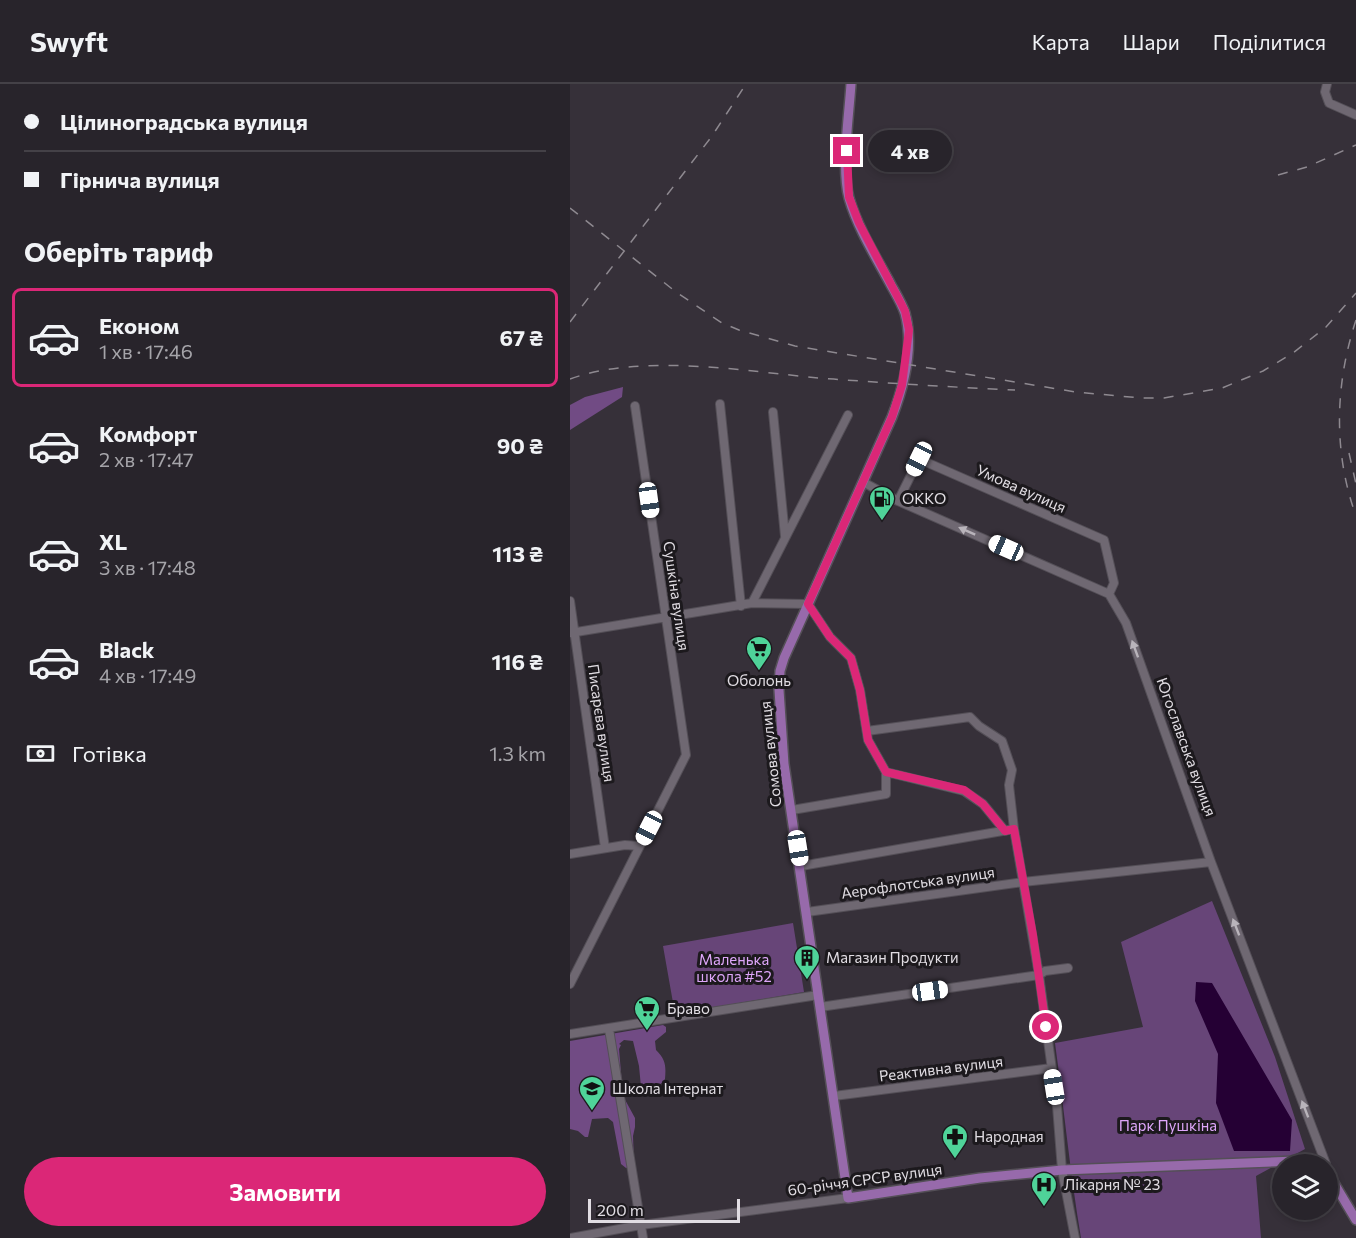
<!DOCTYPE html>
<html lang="uk">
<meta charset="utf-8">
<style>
:root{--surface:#28242b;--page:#302c33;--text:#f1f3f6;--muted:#a5a4a9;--line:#444147;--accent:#db2777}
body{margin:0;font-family:Commissioner,sans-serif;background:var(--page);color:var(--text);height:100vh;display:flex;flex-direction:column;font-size:22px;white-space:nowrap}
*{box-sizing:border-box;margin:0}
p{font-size:20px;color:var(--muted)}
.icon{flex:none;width:33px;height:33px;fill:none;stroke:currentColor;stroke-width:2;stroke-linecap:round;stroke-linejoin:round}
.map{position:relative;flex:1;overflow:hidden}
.side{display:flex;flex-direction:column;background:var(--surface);width:570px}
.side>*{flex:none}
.banner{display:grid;align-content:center;height:132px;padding:0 24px;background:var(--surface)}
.buttons{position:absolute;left:702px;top:1070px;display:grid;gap:12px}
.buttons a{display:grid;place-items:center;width:66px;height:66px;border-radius:50%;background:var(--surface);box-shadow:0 3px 9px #0003,0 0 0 2px var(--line);font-size:30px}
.scale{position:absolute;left:18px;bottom:15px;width:152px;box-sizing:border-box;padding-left:6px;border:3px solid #e1dde3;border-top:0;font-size:16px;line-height:21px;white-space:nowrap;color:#e1dde3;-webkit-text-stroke:4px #1c191d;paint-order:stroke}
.end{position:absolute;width:27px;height:27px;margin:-14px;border:8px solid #db2777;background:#fff;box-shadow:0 0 0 3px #fff}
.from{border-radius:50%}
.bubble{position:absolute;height:42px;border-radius:21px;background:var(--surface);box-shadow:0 3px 9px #0003,0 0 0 2px var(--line);font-size:20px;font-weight:700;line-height:42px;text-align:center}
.car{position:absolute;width:18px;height:36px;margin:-18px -9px;border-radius:8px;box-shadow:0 0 4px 2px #0007;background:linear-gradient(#fff 24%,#345 0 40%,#fff 0 76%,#345 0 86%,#fff 0)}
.banner b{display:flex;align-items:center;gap:21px;height:57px;font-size:22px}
.banner b+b{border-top:2px solid var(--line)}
.banner i{width:15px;height:15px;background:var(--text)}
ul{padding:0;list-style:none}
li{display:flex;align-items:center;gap:18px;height:99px;margin:0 12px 9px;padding:0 12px;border:3px solid transparent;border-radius:9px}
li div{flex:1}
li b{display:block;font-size:22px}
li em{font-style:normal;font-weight:700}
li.current{border-color:var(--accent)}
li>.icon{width:54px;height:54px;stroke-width:1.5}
h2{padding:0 24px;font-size:27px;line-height:72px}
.pay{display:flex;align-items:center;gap:15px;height:66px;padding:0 24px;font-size:22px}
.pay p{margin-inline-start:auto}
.button{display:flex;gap:12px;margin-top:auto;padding:12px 24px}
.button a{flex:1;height:69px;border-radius:36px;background:var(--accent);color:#fff;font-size:24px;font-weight:700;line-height:69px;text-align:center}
header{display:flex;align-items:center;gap:36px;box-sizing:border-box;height:84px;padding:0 30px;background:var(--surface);border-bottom:2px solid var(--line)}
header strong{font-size:28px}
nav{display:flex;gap:33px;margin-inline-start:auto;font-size:21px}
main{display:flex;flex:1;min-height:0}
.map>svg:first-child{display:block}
.green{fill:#674578}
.forest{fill:#714b84}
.water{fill:#250034}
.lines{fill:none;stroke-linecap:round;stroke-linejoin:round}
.minor-casing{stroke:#544f57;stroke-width:10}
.major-casing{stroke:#544f57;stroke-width:12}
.minor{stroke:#6f6872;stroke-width:8}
.major{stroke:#976aab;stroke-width:9}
.rail{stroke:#8e8990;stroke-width:1.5;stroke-dasharray:10 10;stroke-linecap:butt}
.oneway{fill:#b9b4bb}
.route{stroke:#db2777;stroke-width:8}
.labels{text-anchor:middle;stroke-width:6;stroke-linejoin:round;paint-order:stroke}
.street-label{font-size:15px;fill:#e1dde3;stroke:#1c191d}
.poi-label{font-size:15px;fill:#e1dde3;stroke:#1c191d;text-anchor:start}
.park-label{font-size:15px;fill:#dea6fa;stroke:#1c191d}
</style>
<header>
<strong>Swyft</strong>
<nav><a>Карта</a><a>Шари</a><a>Поділитися</a></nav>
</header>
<main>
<section class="side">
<div class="banner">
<b><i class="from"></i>Цілиноградська вулиця</b>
<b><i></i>Гірнича вулиця</b>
</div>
<h2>Оберіть тариф</h2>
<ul>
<li class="current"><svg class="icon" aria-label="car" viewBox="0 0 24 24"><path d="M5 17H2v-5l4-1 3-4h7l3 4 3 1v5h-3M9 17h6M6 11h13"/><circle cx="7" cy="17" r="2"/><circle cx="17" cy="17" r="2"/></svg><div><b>Економ</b><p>1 хв · 17:46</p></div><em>67 ₴</em></li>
<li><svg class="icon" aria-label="car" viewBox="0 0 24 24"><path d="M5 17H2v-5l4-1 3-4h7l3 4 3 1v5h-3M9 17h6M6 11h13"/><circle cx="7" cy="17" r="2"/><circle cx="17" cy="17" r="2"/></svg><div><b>Комфорт</b><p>2 хв · 17:47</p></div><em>90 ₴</em></li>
<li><svg class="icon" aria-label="car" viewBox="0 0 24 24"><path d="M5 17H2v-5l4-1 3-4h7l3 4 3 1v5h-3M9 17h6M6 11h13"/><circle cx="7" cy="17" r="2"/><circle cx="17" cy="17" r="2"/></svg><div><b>XL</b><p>3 хв · 17:48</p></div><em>113 ₴</em></li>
<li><svg class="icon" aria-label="car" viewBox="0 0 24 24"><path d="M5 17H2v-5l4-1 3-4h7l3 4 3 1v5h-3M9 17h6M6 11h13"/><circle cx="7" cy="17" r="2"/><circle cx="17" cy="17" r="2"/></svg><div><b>Black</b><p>4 хв · 17:49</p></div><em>116 ₴</em></li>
</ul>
<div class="pay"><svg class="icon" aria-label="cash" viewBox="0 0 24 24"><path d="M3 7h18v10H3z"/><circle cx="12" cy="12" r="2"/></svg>Готівка<p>1.3 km</p></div>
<div class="button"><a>Замовити</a></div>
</section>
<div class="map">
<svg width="786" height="1154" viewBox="0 0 786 1154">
<rect width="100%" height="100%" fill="#363039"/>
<path class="green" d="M 642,817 L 705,973 L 735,1065 L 686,1092 L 691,1154 L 511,1154 C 500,1089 494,1024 485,959 L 573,943 L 551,858 Z
M 223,839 L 234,908 L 105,930 L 93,862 Z"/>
<path class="forest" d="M 53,303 L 52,313 L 0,346 L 0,321 L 15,313 Z
M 93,941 L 96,943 L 96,948 L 85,957 L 86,966 C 96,976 96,982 95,995 C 88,1004 82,1006 71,1003 L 69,982 L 63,957 L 54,956 L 49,960 L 51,961 L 49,965 L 53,1012 L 65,1034 L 65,1043 L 63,1052 L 64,1081 L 56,1084 L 51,1080 L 43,1038 L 38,1034 L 22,1035 L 18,1053 L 15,1053 L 8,1047 L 0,1045 L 0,957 Z"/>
<path class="water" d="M 626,898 L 642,899 L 722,1036 L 720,1067 L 664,1067 L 646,1019 L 648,970 L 625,917 Z"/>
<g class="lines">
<defs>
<path id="minor" d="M 757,0 L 755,8 L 759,19 L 786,31
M 150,320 L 171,522
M 203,328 L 215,452
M 293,398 L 328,417 L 539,510 L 556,539 L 641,778 L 756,1080
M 328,417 L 349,375 L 534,456 L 544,499 L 539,510
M 0,517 L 35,764
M 182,519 L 278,331
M 0,549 L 182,519 L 238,520 L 260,553 L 281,574 L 290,606 L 298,656 L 316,688 L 316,710 L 222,726
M 297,647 L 400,633 L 409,642 L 432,657 L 442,686 L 439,701 L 444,745 L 469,891 L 487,1022 L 492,1086 L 505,1154
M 316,688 L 394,707 L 413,720 L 435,747
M 0,770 L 55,761 L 69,762
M 231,782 L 444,745
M 237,828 L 453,798 L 641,778
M 0,900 L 116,671 L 65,322
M 250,923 L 469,891 L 475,887 L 498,884
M 39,945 L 73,1154
M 0,950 L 248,911
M 264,1012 L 482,984
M 0,1154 L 71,1141 L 278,1114"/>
<path id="major" d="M 281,0 C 279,32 271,84 279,114 C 288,145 306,173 321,201 C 326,210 332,220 335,229 C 344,262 334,302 322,333 L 214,574 L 210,587 L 209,606 L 214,680 L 278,1114 L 410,1094 L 492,1086 L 726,1077 L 740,1080
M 758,1089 L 786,1136"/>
</defs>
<use href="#minor" class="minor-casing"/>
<use href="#major" class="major-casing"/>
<use href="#minor" class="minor"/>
<use href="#major" class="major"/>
<path class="rail" d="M 708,91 L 737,83 L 786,61
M 0,124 L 106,208 L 152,239 L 169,246 L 225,262 L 506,308 L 571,314 L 594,314 L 652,304 L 693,287 L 723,269 L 756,243 L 786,209
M 786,236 C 765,300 763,368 786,432
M 0,238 L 142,52 L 176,0
M 0,295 C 72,269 173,287 249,294 C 314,299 379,303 445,306
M 779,369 L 786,400"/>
</g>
<defs><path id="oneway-solid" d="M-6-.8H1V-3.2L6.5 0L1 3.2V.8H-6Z" transform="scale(1.5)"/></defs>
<g class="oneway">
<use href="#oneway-solid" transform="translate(397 447) rotate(-156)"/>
<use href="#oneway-solid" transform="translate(565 565) rotate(-110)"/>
<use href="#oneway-solid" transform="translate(666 843) rotate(-111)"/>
<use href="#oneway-solid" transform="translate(735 1025) rotate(-111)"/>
</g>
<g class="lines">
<path class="route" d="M 277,67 L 279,113 L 289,139 L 335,227 L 339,246 L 332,301 L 322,333 L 238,520 L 260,553 L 281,574 L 290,606 L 298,656 L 316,688 L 394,706 L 413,720 L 435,747 L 444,745 L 463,851 L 476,943"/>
</g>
<defs>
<symbol id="fuel-pin" viewBox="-11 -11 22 30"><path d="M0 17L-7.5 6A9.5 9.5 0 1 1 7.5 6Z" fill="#4fd399" stroke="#1c191d"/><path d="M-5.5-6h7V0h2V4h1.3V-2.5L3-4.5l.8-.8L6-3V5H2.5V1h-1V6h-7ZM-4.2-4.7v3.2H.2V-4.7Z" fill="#111"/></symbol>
<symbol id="supermarket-pin" viewBox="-11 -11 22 30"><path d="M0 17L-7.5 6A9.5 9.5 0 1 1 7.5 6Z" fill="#4fd399" stroke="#1c191d"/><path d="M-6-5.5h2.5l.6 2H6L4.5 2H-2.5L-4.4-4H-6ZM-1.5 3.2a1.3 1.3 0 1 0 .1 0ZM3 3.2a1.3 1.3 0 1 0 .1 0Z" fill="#111"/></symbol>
<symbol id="building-pin" viewBox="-11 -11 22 30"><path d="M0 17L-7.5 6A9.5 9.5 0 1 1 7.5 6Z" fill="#4fd399" stroke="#1c191d"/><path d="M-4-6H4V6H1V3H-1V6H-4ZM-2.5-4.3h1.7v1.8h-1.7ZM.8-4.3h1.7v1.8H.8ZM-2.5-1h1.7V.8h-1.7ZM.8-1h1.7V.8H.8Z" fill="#111"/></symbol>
<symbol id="school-pin" viewBox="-11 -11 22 30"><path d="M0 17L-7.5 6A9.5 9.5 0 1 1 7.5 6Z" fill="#4fd399" stroke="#1c191d"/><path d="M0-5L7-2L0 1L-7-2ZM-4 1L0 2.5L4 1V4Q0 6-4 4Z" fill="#111"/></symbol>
<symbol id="pharmacy-pin" viewBox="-11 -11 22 30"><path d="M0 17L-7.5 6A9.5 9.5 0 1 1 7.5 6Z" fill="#4fd399" stroke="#1c191d"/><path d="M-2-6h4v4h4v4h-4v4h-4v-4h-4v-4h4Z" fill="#111"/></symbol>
<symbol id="hospital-pin" viewBox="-11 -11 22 30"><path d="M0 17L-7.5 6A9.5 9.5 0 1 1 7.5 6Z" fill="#4fd399" stroke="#1c191d"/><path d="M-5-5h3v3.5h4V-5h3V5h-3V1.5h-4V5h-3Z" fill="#111"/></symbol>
</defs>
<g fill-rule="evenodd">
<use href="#fuel-pin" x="297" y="400" width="30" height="40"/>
<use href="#supermarket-pin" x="174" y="550" width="30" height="40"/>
<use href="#building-pin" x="222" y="859" width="30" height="40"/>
<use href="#supermarket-pin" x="62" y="910" width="30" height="40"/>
<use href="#school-pin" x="7" y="990" width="30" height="40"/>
<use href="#pharmacy-pin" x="370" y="1038" width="30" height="40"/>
<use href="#hospital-pin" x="459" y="1086" width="30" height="40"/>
</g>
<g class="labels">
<g class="street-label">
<text transform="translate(451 405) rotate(24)" y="5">Умова вулиця</text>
<text transform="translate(106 512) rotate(82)" y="5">Сушкіна вулиця</text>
<text transform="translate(31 639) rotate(82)" y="5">Писарєва вулиця</text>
<text transform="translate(616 663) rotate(70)" y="5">Югославська вулиця</text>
<text transform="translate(201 670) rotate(-96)" y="5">Сомова вулиця</text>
<text transform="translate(348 799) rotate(-8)" y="5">Аерофлотська вулиця</text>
<text transform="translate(371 985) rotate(-7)" y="5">Реактивна вулиця</text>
<text transform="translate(295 1096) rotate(-8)" y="5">60-річчя СРСР вулиця</text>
</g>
<g class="poi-label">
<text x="332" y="420">ОККО</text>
<text x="189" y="602" text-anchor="middle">Оболонь</text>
<text x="256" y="879">Магазин Продукти</text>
<text x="97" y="930">Браво</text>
<text x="42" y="1010">Школа Інтернат</text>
<text x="404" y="1058">Народная</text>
<text x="494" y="1106">Лікарня № 23</text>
</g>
<g class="park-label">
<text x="164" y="881">Маленька<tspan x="164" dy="17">школа #52</tspan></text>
<text x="598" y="1047">Парк Пушкіна</text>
</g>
</g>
</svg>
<div class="buttons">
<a><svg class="icon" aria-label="layers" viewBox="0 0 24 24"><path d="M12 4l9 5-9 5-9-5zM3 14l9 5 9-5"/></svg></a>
</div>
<div class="scale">200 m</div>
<i class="end from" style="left:476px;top:943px"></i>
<i class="end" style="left:277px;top:67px"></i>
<div class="bubble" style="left:298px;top:46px;width:84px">4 хв</div>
<i class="car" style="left:349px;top:375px;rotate:206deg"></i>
<i class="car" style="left:79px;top:416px;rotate:172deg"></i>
<i class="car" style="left:436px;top:464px;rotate:294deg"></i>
<i class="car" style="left:79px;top:744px;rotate:207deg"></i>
<i class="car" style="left:228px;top:764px;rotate:171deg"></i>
<i class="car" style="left:360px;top:907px;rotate:82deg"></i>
<i class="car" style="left:484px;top:1003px;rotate:351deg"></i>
</div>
</main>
